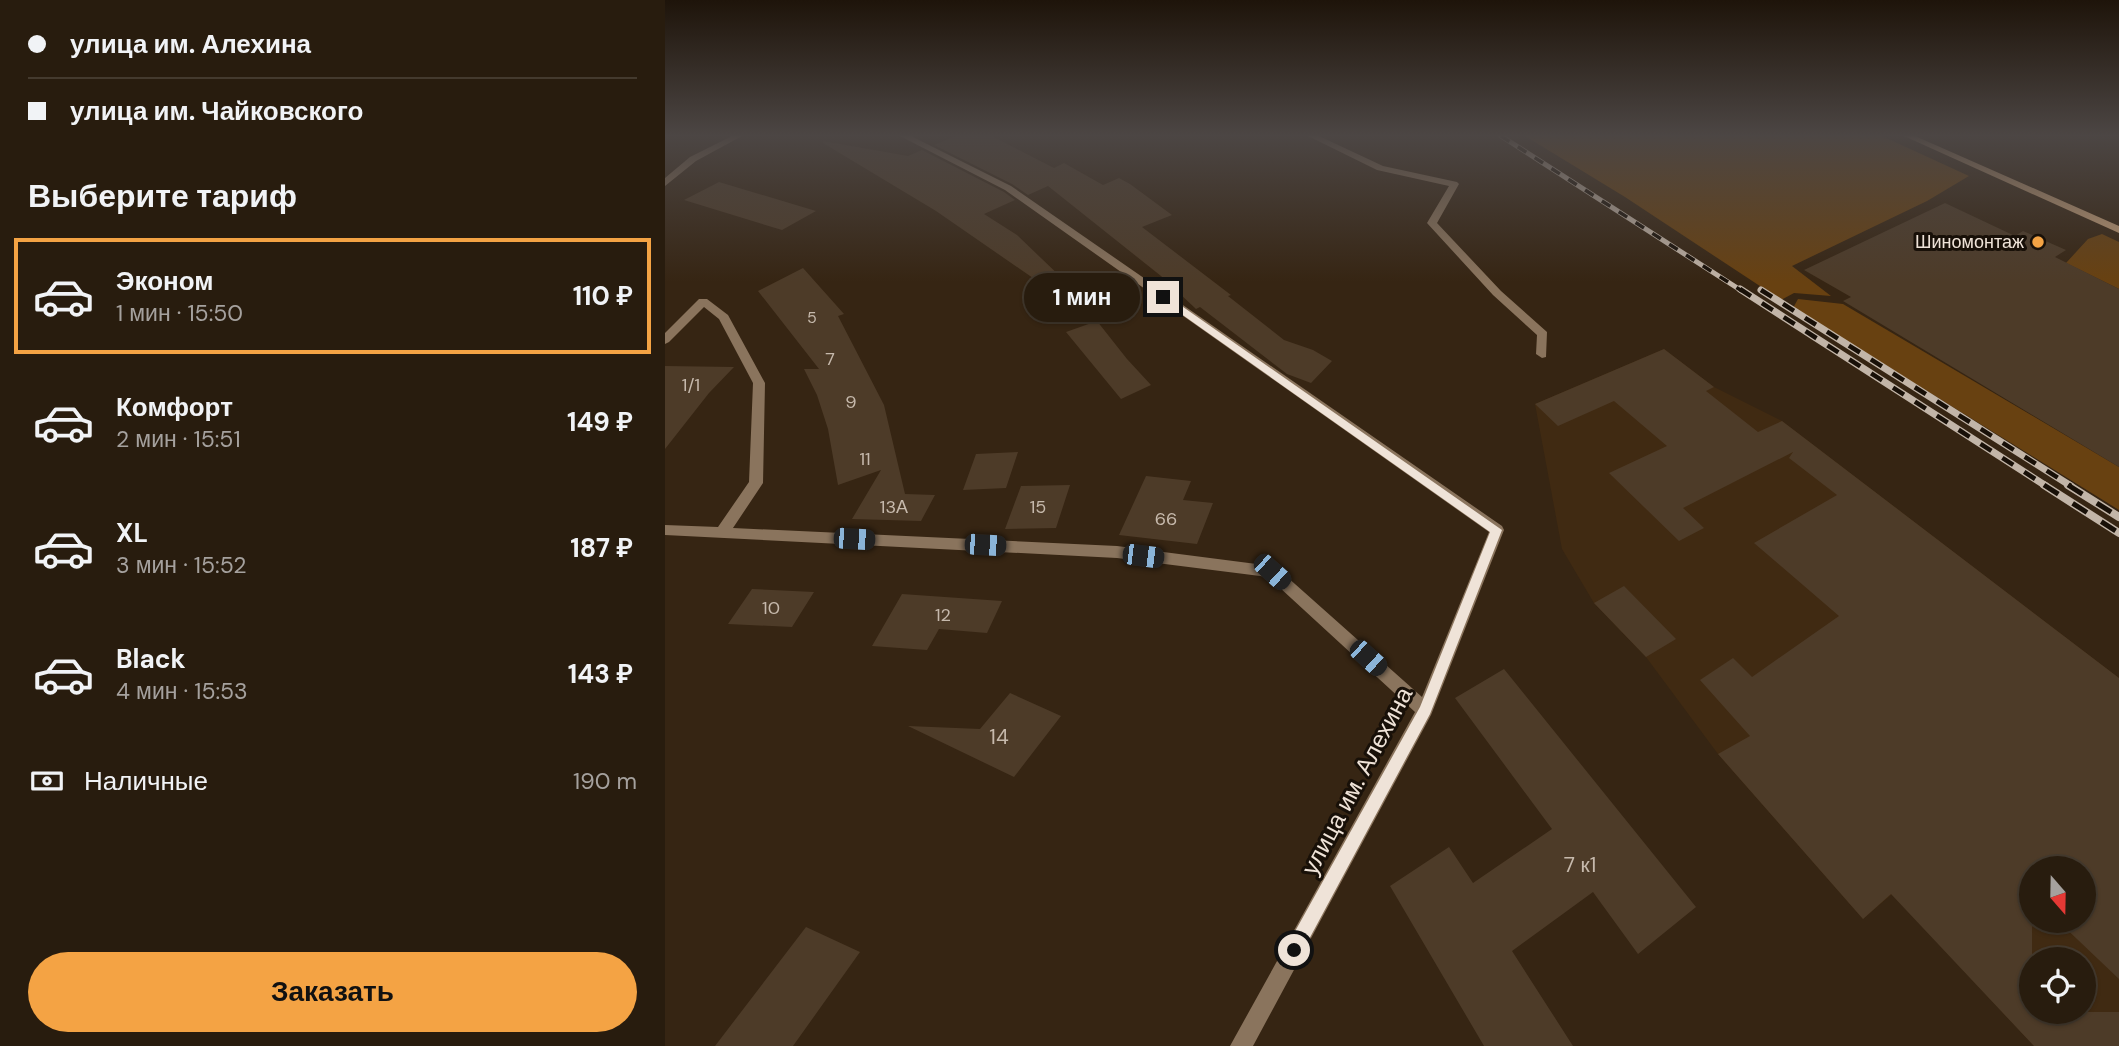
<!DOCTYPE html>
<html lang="ru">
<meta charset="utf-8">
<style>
:root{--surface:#281c0e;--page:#34291c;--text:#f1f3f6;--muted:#a5a19e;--line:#443a2e;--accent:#f4a344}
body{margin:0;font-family:"DM Sans",sans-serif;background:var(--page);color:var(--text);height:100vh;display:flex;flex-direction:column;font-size:26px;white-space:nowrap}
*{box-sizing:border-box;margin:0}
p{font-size:23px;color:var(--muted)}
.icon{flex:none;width:38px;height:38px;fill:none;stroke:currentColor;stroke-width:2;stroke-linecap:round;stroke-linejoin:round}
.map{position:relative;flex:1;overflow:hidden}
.panel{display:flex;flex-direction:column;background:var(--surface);width:665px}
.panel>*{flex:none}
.guide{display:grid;align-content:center;height:154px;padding:0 28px;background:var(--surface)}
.needle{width:46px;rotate:160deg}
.buttons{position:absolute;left:1354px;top:856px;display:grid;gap:14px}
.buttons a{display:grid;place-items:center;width:77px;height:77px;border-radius:50%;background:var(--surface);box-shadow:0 2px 5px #0004,0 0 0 2px var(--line);font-size:35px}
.end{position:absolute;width:32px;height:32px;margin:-16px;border:9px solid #efe3d8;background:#111;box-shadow:0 0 0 4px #111}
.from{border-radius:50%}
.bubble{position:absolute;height:49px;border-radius:24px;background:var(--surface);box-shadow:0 2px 5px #0004,0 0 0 2px var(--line);font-size:23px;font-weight:700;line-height:49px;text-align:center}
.car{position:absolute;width:21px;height:42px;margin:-21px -10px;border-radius:9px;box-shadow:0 0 5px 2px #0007;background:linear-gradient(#222 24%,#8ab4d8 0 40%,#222 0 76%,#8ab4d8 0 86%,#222 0)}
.guide b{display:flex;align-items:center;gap:24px;height:66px;font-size:26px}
.guide b+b{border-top:2px solid var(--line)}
.guide i{width:18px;height:18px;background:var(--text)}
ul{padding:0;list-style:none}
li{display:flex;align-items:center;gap:21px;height:116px;margin:0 14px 10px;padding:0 14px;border:4px solid transparent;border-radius:0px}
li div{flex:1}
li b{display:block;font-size:26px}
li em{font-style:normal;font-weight:700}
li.on{border-color:var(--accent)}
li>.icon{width:63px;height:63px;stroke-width:1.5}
h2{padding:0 28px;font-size:32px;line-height:84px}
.pay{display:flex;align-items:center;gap:18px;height:77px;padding:0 28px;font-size:26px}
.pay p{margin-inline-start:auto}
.primary-button{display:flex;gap:14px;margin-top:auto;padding:14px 28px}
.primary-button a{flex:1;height:80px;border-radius:42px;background:var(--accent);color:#111;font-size:28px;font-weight:700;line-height:80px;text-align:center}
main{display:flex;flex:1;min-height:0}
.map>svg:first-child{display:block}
.built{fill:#402a12;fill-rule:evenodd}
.green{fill:#684111}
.building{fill:#4d3b28}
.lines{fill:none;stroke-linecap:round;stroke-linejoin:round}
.street{fill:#8a745d;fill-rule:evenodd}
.secondary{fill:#c29e79;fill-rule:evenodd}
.rail-far2-casing{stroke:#c2b5a8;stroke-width:5}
.rail-far1-casing{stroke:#c2b5a8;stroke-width:7}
.rail-casing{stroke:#c2b5a8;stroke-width:8}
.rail-far2{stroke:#181008;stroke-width:3.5;stroke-dasharray:10;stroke-linecap:butt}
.rail-far1{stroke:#181008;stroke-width:4.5;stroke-dasharray:13;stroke-linecap:butt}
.rail{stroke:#181008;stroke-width:5;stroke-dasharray:17;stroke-linecap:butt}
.route{fill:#efe3d8}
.poi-dot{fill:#f4a344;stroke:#181008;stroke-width:2.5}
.labels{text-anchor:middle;stroke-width:6;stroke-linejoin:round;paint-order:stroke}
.far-number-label{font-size:16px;fill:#c6b9ac}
.far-poi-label{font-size:18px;fill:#efe3d8;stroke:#181008;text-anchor:end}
.number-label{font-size:18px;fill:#c6b9ac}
.near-number-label{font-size:21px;fill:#c6b9ac}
.near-street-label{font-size:24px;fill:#efe3d8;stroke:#181008}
</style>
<main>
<section class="panel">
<div class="guide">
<b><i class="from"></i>улица им. Алехина</b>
<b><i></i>улица им. Чайковского</b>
</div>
<h2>Выберите тариф</h2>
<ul>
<li class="on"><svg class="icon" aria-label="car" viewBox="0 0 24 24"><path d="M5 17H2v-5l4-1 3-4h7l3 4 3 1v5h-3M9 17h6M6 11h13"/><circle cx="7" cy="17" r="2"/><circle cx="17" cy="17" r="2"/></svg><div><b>Эконом</b><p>1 мин · 15:50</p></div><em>110 ₽</em></li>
<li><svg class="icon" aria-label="car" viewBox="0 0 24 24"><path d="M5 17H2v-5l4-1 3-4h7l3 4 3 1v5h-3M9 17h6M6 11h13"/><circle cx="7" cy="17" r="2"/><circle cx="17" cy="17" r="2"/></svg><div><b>Комфорт</b><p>2 мин · 15:51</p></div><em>149 ₽</em></li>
<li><svg class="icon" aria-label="car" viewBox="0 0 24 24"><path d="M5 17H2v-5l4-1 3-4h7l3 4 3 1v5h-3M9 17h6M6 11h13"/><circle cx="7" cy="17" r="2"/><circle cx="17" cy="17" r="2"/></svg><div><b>XL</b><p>3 мин · 15:52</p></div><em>187 ₽</em></li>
<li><svg class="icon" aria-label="car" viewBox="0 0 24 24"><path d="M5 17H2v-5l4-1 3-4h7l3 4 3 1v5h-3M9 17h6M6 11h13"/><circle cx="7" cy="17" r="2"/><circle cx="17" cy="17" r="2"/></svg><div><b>Black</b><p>4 мин · 15:53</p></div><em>143 ₽</em></li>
</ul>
<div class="pay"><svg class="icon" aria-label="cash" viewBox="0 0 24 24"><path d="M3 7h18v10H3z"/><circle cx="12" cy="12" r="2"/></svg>Наличные<p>190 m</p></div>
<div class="primary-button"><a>Заказать</a></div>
</section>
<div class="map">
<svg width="1454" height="1046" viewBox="0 0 1454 1046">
<rect width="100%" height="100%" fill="#362513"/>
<path class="built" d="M 999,349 L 1049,387 L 1117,421 L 1454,678 L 1454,1046 L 1369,1046 L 1227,894 L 1198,919 L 1053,754 L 981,657 L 929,603 L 897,549 L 870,404 ZM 1367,868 L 1419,868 L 1419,920 L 1367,920 ZM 1367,959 L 1419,959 L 1419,1012 L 1367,1012 Z"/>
<path class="green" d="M 860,136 L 1217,136 L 1304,176 L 1262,201 L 1127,266 L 1166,296 L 1129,293 L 1116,300 L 960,197 Z
M 1437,234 L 1454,242 L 1454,289 L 1401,263 L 1423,239 Z
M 1133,299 L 1178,304 L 1454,467 L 1454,510 L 1128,308 Z"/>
<path class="building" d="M 290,136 L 327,136 L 389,168 L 399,163 L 438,185 L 454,178 L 465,184 L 507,215 L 477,227 L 566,295 L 563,296 L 619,340 L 648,350 L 667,361 L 646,383 L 622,374 L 535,307 L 531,309 L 496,276 L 383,186 L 363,195 L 347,184 L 269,145 Z
M 158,141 L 243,156 L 257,150 L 339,192 L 350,200 L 319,214 L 352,235 L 401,282 L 391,294 L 271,211 L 158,143 Z
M 54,182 L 151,211 L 117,230 L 19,200 Z
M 1280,203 L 1350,236 L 1358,231 L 1401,250 L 1390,257 L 1454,289 L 1454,467 L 1178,301 L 1186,297 L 1139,270 Z
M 138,268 L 179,314 L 173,316 L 219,405 L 240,494 L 270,495 L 256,521 L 187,519 L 216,470 L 173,485 L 163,429 L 152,395 L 139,369 L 154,369 L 93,291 Z
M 432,321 L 462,359 L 486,385 L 456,399 L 401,332 Z
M 999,349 L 1049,387 L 1041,391 L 1093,432 L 1117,421 L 1454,678 L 1454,979 L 1392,920 L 1419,920 L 1419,868 L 1367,868 L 1367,1012 L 1454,1012 L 1454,1046 L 1369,1046 L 1226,894 L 1198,919 L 1053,754 L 1085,736 L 1035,680 L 1068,658 L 1087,677 L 1174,616 L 1089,543 L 1172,495 L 1124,458 L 1128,452 L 1018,508 L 1039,528 L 1014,541 L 944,473 L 1002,446 L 949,401 L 893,426 L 870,404 Z
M 0,366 L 69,367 L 44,393 L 0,449 Z
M 353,452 L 341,488 L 298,490 L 311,454 Z
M 481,476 L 526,481 L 518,500 L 548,503 L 532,544 L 454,535 Z
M 405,485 L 391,528 L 340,529 L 356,486 Z
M 959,586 L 1011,639 L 981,657 L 929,603 Z
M 87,589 L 149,592 L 127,627 L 63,624 Z
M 237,594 L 337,601 L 322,633 L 274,629 L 262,650 L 207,646 Z
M 839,669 L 1031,907 L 973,954 L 928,892 L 847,951 L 908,1046 L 819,1046 L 725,886 L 784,847 L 808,883 L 887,829 L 790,698 Z
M 345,693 L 396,716 L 349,777 L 243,726 L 315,729 Z
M 141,927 L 195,952 L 128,1046 L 50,1046 Z"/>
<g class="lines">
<path class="street" d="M 67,136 L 77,136 L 31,161 L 0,186 L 0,178 L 25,157 Z
M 235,136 L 246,136 L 346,186 L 837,526 L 839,530 L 766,715 L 588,1046 L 565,1046 L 750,712 L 603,577 L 452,558 L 0,535 L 0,525 L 53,527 L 84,482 L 88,383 L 54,319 L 39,307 L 4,342 L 0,344 L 0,333 L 34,299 L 42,299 L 63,315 L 100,383 L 98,483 L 68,528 L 452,546 L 607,566 L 612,568 L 757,697 L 824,532 L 340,190 Z
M 643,136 L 654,136 L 718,166 L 792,182 L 794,184 L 772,223 L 836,291 L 882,332 L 881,357 L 877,358 L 871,354 L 872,335 L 828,295 L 762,223 L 784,186 L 712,170 Z"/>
<path class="secondary" d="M 1239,136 L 1250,136 L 1454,226 L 1454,233 Z"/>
<defs>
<path id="rail-far2" d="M 836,136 L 1077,291"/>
<path id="rail-far1" d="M 1075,289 L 1381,486
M 1096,290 L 1406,486"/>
<path id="rail" d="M 1379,485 L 1454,533
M 1403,485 L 1454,517"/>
</defs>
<use href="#rail-far2" class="rail-far2-casing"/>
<use href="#rail-far1" class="rail-far1-casing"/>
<use href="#rail" class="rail-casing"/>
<use href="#rail-far2" class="rail-far2"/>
<use href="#rail-far1" class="rail-far1"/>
<use href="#rail" class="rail"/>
</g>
<linearGradient id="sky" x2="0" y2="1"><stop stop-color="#1e140a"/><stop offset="0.48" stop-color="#4c4644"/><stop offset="1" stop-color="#4c4644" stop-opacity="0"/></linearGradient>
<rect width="1454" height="282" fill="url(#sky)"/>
<path class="route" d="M 495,295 L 501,295 L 837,530 L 765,714 L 635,956 L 629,958 L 623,956 L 621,950 L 623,944 L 755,707 L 825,532 L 495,299 Z"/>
<circle class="poi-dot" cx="1373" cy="242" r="7"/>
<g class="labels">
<g class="far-number-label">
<text x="147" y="323">5</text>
</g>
<g class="far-poi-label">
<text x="1359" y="248">Шиномонтаж</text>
</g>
<g class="number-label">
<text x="165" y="365">7</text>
<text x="26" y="391">1/1</text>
<text x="186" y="408">9</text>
<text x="200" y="465">11</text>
<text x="229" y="513">13А</text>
<text x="373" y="513">15</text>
<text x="501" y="525">66</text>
<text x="106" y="614">10</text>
<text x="278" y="621">12</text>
</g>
<g class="near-number-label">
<text x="334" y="744">14</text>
<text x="915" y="872">7 к1</text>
</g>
<g class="near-street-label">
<text transform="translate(692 781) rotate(-62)" y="8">улица им. Алехина</text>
</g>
</g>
</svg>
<div class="buttons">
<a><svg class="needle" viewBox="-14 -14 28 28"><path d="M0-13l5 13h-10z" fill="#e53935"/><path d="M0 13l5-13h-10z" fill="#a5a19e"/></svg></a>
<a><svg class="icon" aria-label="locate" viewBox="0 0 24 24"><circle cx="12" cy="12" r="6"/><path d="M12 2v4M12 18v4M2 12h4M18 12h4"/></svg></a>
</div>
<i class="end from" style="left:629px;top:950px"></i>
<i class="end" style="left:498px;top:297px"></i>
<div class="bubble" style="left:359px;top:273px;width:116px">1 мин</div>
<i class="car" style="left:189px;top:539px;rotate:93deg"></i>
<i class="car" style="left:320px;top:545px;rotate:93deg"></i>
<i class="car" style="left:478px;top:556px;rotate:97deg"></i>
<i class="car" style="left:607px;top:572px;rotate:132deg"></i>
<i class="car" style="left:703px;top:658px;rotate:132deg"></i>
</div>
</main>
